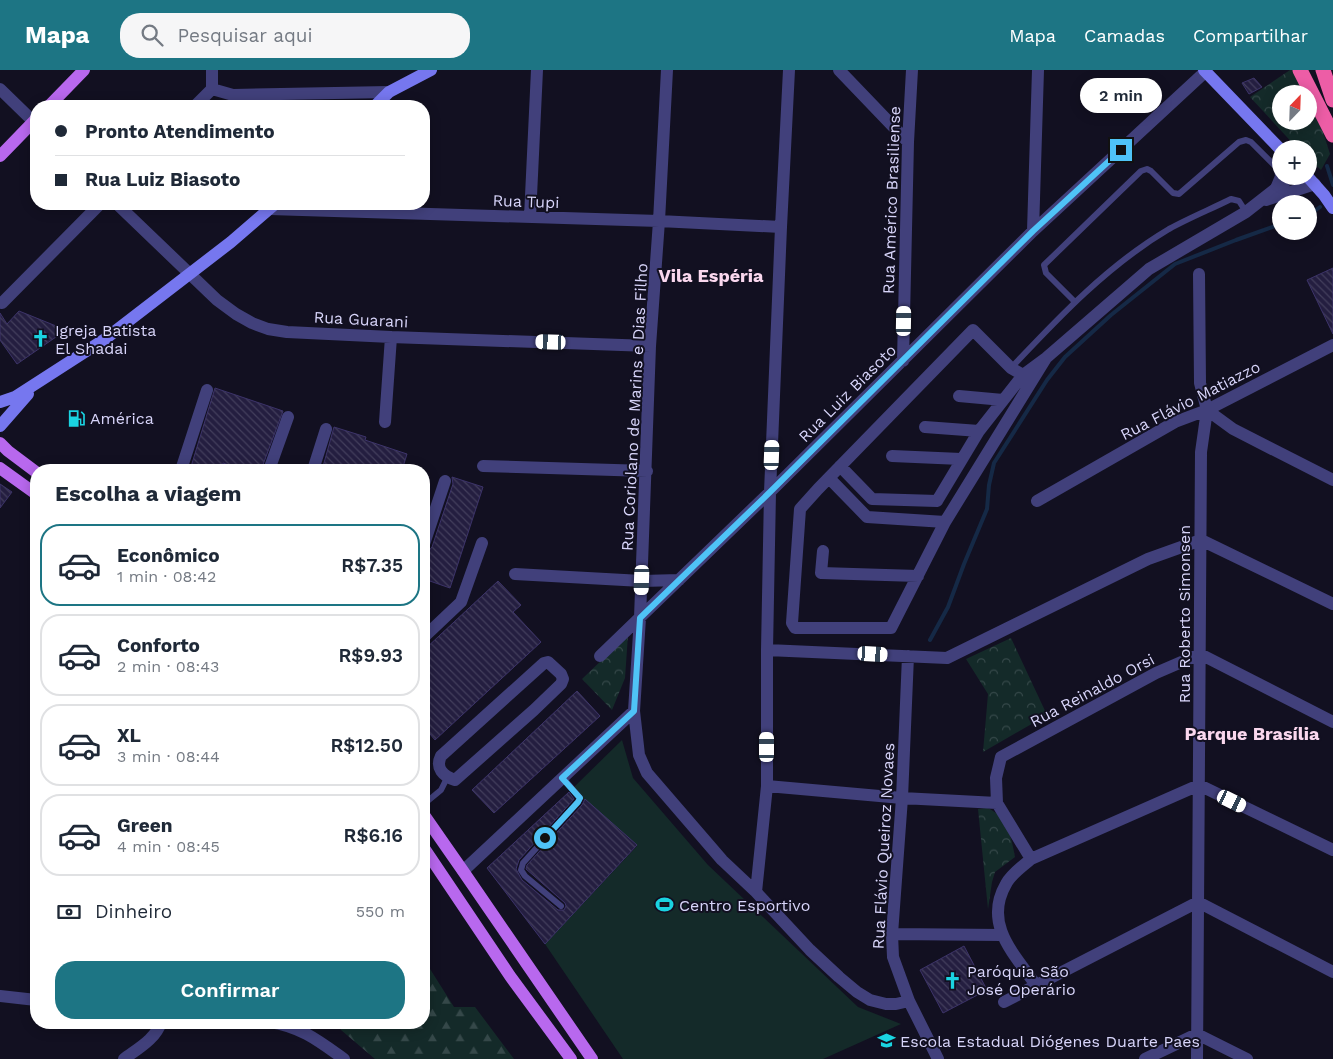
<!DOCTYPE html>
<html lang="pt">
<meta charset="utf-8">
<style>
:root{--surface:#fff;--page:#f6f6f7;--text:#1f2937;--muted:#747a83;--line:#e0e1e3;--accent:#1d7584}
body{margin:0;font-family:"Work Sans",sans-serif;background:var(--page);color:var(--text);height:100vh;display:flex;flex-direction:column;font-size:19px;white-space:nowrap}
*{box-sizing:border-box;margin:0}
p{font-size:16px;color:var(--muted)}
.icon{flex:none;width:28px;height:28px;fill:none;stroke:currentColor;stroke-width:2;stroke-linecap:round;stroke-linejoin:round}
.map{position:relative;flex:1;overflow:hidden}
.drawer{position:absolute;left:30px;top:394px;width:400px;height:565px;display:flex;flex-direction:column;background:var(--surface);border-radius:20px;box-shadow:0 2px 12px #0003}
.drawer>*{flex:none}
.guide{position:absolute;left:30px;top:30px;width:400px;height:110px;border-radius:20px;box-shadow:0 2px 12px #0003;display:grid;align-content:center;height:110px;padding:0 25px;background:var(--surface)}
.needle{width:32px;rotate:23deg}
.controls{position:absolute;left:1272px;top:15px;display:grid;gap:10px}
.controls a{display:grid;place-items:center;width:45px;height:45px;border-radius:50%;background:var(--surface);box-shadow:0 2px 12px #0003;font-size:25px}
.end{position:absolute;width:22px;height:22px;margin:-11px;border:6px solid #4fc3f7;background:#111;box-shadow:0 0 0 2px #111}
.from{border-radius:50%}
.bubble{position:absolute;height:35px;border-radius:18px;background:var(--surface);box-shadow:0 2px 12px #0003;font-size:16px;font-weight:600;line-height:35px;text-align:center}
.car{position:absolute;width:15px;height:30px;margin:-15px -8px;border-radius:6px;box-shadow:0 0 4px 1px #0007;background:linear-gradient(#fff 24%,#345 0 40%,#fff 0 76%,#345 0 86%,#fff 0)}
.guide b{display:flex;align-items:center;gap:18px;height:48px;font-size:19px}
.guide b+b{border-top:1px solid var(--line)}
.guide i{width:12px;height:12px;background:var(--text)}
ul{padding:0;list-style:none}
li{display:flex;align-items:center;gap:15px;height:82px;margin:0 10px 8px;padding:0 15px;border:2px solid var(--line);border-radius:20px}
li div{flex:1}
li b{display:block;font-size:19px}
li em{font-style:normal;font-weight:600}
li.on{border-color:var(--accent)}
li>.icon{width:45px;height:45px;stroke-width:1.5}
h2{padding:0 25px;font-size:22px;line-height:60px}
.pay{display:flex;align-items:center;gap:12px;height:55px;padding:0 25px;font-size:19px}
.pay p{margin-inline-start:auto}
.action{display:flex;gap:10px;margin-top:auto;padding:10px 25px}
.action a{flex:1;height:58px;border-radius:20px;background:var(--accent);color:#fff;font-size:20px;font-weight:600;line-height:58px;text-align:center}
header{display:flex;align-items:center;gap:30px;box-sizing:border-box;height:70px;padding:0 25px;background:var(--accent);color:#fff}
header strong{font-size:24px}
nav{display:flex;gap:28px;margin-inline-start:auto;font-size:18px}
.search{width:350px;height:45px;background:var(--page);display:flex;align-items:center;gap:12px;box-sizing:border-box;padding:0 18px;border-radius:20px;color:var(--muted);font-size:19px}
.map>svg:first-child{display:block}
.forest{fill:url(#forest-firs)}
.park{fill:url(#park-crowns)}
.pitch{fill:#142a29}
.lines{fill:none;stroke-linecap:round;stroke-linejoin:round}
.stream{stroke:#152946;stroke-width:4}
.building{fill:url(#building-back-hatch);stroke:#3c3369}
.lane{stroke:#41407b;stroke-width:6}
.street{stroke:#41407b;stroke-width:12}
.secondary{stroke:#7677ef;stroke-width:12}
.primary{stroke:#b868ee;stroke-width:12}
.highway{stroke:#ed5da6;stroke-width:15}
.route{stroke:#4fc3f7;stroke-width:6}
.labels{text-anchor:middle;stroke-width:4;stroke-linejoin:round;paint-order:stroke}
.street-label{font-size:16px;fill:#d8d5fa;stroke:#121021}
.poi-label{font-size:16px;fill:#d8d5fa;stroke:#121021;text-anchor:start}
.neighbourhood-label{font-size:18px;font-weight:bold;fill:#fad7ee;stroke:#121021}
</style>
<header>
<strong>Mapa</strong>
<div class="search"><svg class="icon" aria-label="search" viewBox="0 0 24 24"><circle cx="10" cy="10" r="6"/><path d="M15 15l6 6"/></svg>Pesquisar aqui</div>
<nav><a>Mapa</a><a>Camadas</a><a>Compartilhar</a></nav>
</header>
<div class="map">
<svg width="1333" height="989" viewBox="0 0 1333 989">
<defs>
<pattern id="forest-firs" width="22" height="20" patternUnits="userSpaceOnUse" patternTransform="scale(1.25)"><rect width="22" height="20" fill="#142a29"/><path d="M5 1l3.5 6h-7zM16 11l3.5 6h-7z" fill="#354849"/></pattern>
<pattern id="park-crowns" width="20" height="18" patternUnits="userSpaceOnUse" patternTransform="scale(1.25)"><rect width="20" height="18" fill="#142a29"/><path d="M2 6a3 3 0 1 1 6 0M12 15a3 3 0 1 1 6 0" fill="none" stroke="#354849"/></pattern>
<pattern id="building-back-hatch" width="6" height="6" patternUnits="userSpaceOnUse" patternTransform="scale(1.25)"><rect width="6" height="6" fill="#241e40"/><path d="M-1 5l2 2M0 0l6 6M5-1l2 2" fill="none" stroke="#433e5c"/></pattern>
</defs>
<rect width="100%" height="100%" fill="#121021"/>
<path class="forest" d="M 425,891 L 454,937 L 475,937 L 514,989 L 375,989 L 341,960 L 337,953 L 424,952 Z"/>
<path class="park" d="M 1290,0 L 1293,0 L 1305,24 L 1281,24 L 1281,51 L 1309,51 L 1309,32 L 1323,62 L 1330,84 L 1321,100 L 1309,89 L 1309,79 L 1298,79 L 1250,27 Z
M 628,565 L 625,608 L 612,640 L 582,609 Z
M 1011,568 L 1047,645 L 983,682 L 988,624 L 966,589 Z
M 987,738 C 1007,745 1012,769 1015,787 L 995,802 L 992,812 L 988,839 L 978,739 Z"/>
<path class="pitch" d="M 622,670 L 633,708 L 708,795 L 858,937 L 901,954 L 823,989 L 623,989 L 545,874 L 637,776 L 572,719 Z"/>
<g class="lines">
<path class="stream" d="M 1327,96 L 1333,115
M 1309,145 L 1320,137
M 930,570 L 948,537 L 964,494 L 987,439 L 989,415 L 994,393 L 1047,310 L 1065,287 L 1111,245 L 1175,194 L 1236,170 L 1281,154"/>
</g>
<path class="building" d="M 1254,8 L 1262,17 L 1249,24 L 1242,13 Z
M 1333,198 L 1333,264 L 1307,210 Z
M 19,241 L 66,260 L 17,294 L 0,270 L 0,243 L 7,254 Z
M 215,318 L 283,341 L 261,400 L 244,400 L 223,393 L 221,400 L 190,400 Z
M 334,357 L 366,367 L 365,370 L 407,384 L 402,400 L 322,400 Z
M 452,407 L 483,417 L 450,518 L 424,509 L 424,500 L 429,486 L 425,485 L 432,477 L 453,414 Z
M 0,414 L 12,422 L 0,438 Z
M 498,511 L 521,535 L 513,542 L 541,572 L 435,670 L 424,657 L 424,580 Z
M 577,621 L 600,646 L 494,743 L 472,720 Z
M 569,722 L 574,729 L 519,790 L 516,799 L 522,810 L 558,840 L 564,840 L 566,836 L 565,833 L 526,799 L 527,795 L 582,735 L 585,729 L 637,775 L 545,874 L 487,798 Z
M 964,876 L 987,920 L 943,943 L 920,900 Z"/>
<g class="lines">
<path class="lane" d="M 1074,231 L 1046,203 L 1044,195 L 1141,101 L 1147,99 L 1151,101 L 1173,123 L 1179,124 L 1239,72 L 1246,70 L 1251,72 L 1277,98 L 1278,106 L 1273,118
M 1011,298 C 1059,247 1108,195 1169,159 C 1189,148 1211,139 1231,129 L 1239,131 L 1246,142
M 424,734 L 441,720 L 447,708
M 561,836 L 525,806 L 521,800 L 523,793 L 578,732 L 580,728 L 563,708"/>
<path class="street" d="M 667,0 L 659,151 L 650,276 L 640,548 L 634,641 L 639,685 L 647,703 L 722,790 L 756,822 L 810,880 L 839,907 L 857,922 L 870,930 L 886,934 L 896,934 L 909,931
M 839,0 L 908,72
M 0,19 L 36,54
M 212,19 L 233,25 L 389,22
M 212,19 L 212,0
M 195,36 L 212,19
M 1266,130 L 1315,114
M 117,134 L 217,230 L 236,244 L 252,253 L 268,259 L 287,262 L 391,267 L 650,276
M 270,139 L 659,151 L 781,157
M 530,147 L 537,0
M 1033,161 L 1038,0
M 2,233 L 100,134
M 903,291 L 908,72 L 912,0
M 1023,305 L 1011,298 L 973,260 L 818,419 L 800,439 L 792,553 L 795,558 L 891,558 L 945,452 L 1046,288
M 959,326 L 1003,330
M 1207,340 L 1233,359 L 1333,410
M 385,352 L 391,267
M 925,357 L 979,361
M 892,386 L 961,389
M 483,396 L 647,401
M 840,396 L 872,429 L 937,431
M 181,400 L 207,320
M 269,400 L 288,347
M 313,400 L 326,359
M 829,408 L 867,447 L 945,452
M 937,431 L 979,361 L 1023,305 L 1046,288 L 1149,199 L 1246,142 L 1292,106
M 1037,431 L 1175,352 L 1207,340 L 1333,275
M 424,474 L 445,411
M 823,481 L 821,503 L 918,506
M 515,504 L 642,511 L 679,510
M 424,567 L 461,532 L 482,473
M 767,580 L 947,588 L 1148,489 L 1201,470 L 1333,534
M 600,586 L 770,422 L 1033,161 L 1205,2
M 908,586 L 902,728 L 892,864 L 893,887 L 909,931 L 938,989
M 548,592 L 561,604 L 563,609 L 561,614 L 534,640 L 455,710 C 443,706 435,698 441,686 L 544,593 Z
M 767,716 L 902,728 L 997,733
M 1031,789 L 997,733 L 996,708 L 1001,687 L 1156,603 L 1200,584 L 1333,652
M 463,801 L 634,641
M 756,822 L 767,716 L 767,580 L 770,422 L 781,157 L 789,0
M 892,864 L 1001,865
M 1036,915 C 1014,884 983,854 1006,814 C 1011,804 1022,797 1031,789 L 1199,715 L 1333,780
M 0,926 L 36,930
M 1004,932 L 1198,832 L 1333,902
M 269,952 C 300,956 319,971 344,989
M 124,989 C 137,979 156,969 161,952
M 1145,989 L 1197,964 L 1247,989
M 1197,989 L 1201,382 L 1207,340 L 1200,313 L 1199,204"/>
<path class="secondary" d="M 1204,0 L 1281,80
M 375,36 L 389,22 L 431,0
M 1307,106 L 1324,125 L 1333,138
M 0,332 L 15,327 L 105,269 L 231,172 L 275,134
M 0,356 L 28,324"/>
<path class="primary" d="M 49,36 L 84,0
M 0,86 L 36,49
M 0,373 L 8,381 L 36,402
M 0,398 L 36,424
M 424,745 L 463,801 L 592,989
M 424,778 L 510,906 L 571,989"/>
<path class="highway" d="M 1300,0 L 1333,65
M 1323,0 L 1333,30"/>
</g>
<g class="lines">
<path class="route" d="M 545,768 L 578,732 L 580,728 L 562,708 L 634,641 L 640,548 L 770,422 L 1033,161 L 1121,80"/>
</g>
<defs>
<symbol id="church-bare" viewBox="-9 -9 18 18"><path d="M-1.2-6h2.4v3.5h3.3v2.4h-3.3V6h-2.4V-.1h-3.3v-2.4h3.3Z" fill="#1ad3e1" stroke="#121021" stroke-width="2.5" paint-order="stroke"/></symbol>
<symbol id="fuel-bare" viewBox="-9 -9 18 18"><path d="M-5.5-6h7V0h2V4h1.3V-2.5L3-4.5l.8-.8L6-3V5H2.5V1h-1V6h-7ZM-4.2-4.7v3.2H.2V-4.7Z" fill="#1ad3e1" stroke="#121021" stroke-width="2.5" paint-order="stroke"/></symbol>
<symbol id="stadium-bare" viewBox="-9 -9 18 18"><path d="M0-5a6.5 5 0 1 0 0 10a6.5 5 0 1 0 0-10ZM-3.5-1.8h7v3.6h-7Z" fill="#1ad3e1" stroke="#121021" stroke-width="2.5" paint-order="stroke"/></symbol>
<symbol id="school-bare" viewBox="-9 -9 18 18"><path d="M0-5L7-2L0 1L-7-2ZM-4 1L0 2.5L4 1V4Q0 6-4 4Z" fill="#1ad3e1" stroke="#121021" stroke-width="2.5" paint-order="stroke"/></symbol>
</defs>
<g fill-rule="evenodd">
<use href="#church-bare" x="28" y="256" width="25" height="25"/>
<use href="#fuel-bare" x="64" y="336" width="25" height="25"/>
<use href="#stadium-bare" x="652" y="822" width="25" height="25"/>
<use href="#church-bare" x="940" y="898" width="25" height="25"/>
<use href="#school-bare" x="874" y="958" width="25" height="25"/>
</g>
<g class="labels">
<g class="street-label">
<text transform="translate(891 130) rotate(-88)" y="6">Rua Américo Brasiliense</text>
<text transform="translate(526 131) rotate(2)" y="6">Rua Tupi</text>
<text transform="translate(361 249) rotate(3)" y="6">Rua Guarani</text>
<text transform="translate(847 323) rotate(-45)" y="6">Rua Luiz Biasoto</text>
<text transform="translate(1190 330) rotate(-27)" y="6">Rua Flávio Matiazzo</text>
<text transform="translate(634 337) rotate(-87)" y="6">Rua Coriolano de Marins e Dias Filho</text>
<text transform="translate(1184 544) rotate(-90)" y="6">Rua Roberto Simonsen</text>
<text transform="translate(1092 620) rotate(-28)" y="6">Rua Reinaldo Orsi</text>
<text transform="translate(883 776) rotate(-87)" y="6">Rua Flávio Queiroz Novaes</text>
</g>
<g class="poi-label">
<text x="55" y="266">Igreja Batista<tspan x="55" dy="18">El Shadai</tspan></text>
<text x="90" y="354">América</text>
<text x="679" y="841">Centro Esportivo</text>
<text x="967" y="907">Paróquia São<tspan x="967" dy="18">José Operário</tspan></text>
<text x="900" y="977">Escola Estadual Diógenes Duarte Paes</text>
</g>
<g class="neighbourhood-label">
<text x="711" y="212">Vila Espéria</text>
<text x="1252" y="670">Parque Brasília</text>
</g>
</g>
</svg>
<div class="controls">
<a><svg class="needle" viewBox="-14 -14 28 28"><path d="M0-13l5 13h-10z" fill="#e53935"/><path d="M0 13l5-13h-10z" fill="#747a83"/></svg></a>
<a>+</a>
<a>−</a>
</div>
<i class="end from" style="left:545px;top:768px"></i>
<i class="end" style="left:1121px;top:80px"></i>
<div class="bubble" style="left:1080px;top:8px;width:82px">2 min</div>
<i class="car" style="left:904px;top:251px;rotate:1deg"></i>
<i class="car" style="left:551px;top:272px;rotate:272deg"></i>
<i class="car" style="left:772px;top:385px;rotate:2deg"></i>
<i class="car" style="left:642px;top:510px;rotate:182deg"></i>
<i class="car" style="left:873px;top:584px;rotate:93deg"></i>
<i class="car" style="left:767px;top:677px;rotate:0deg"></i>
<i class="car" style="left:1232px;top:731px;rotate:116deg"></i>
<div class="guide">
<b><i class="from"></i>Pronto Atendimento</b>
<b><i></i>Rua Luiz Biasoto</b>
</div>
<section class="drawer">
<h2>Escolha a viagem</h2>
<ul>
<li class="on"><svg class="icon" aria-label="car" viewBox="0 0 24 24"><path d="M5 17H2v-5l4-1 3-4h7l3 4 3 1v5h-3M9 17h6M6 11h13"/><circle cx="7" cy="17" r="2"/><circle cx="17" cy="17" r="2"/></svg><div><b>Econômico</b><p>1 min · 08:42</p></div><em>R$7.35</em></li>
<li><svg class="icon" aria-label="car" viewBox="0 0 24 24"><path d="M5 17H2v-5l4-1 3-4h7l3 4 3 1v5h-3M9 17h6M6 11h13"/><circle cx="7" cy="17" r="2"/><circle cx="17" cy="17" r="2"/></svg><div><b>Conforto</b><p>2 min · 08:43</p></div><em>R$9.93</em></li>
<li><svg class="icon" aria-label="car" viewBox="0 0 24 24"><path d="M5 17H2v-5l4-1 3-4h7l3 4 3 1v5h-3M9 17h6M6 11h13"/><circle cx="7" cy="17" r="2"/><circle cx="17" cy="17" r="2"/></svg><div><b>XL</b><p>3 min · 08:44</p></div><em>R$12.50</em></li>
<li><svg class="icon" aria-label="car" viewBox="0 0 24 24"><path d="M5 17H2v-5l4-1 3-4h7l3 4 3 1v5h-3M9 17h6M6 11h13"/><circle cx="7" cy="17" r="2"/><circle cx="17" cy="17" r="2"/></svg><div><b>Green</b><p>4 min · 08:45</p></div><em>R$6.16</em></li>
</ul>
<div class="pay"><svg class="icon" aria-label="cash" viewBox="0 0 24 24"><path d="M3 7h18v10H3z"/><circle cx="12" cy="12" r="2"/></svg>Dinheiro<p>550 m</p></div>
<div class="action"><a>Confirmar</a></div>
</section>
</div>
